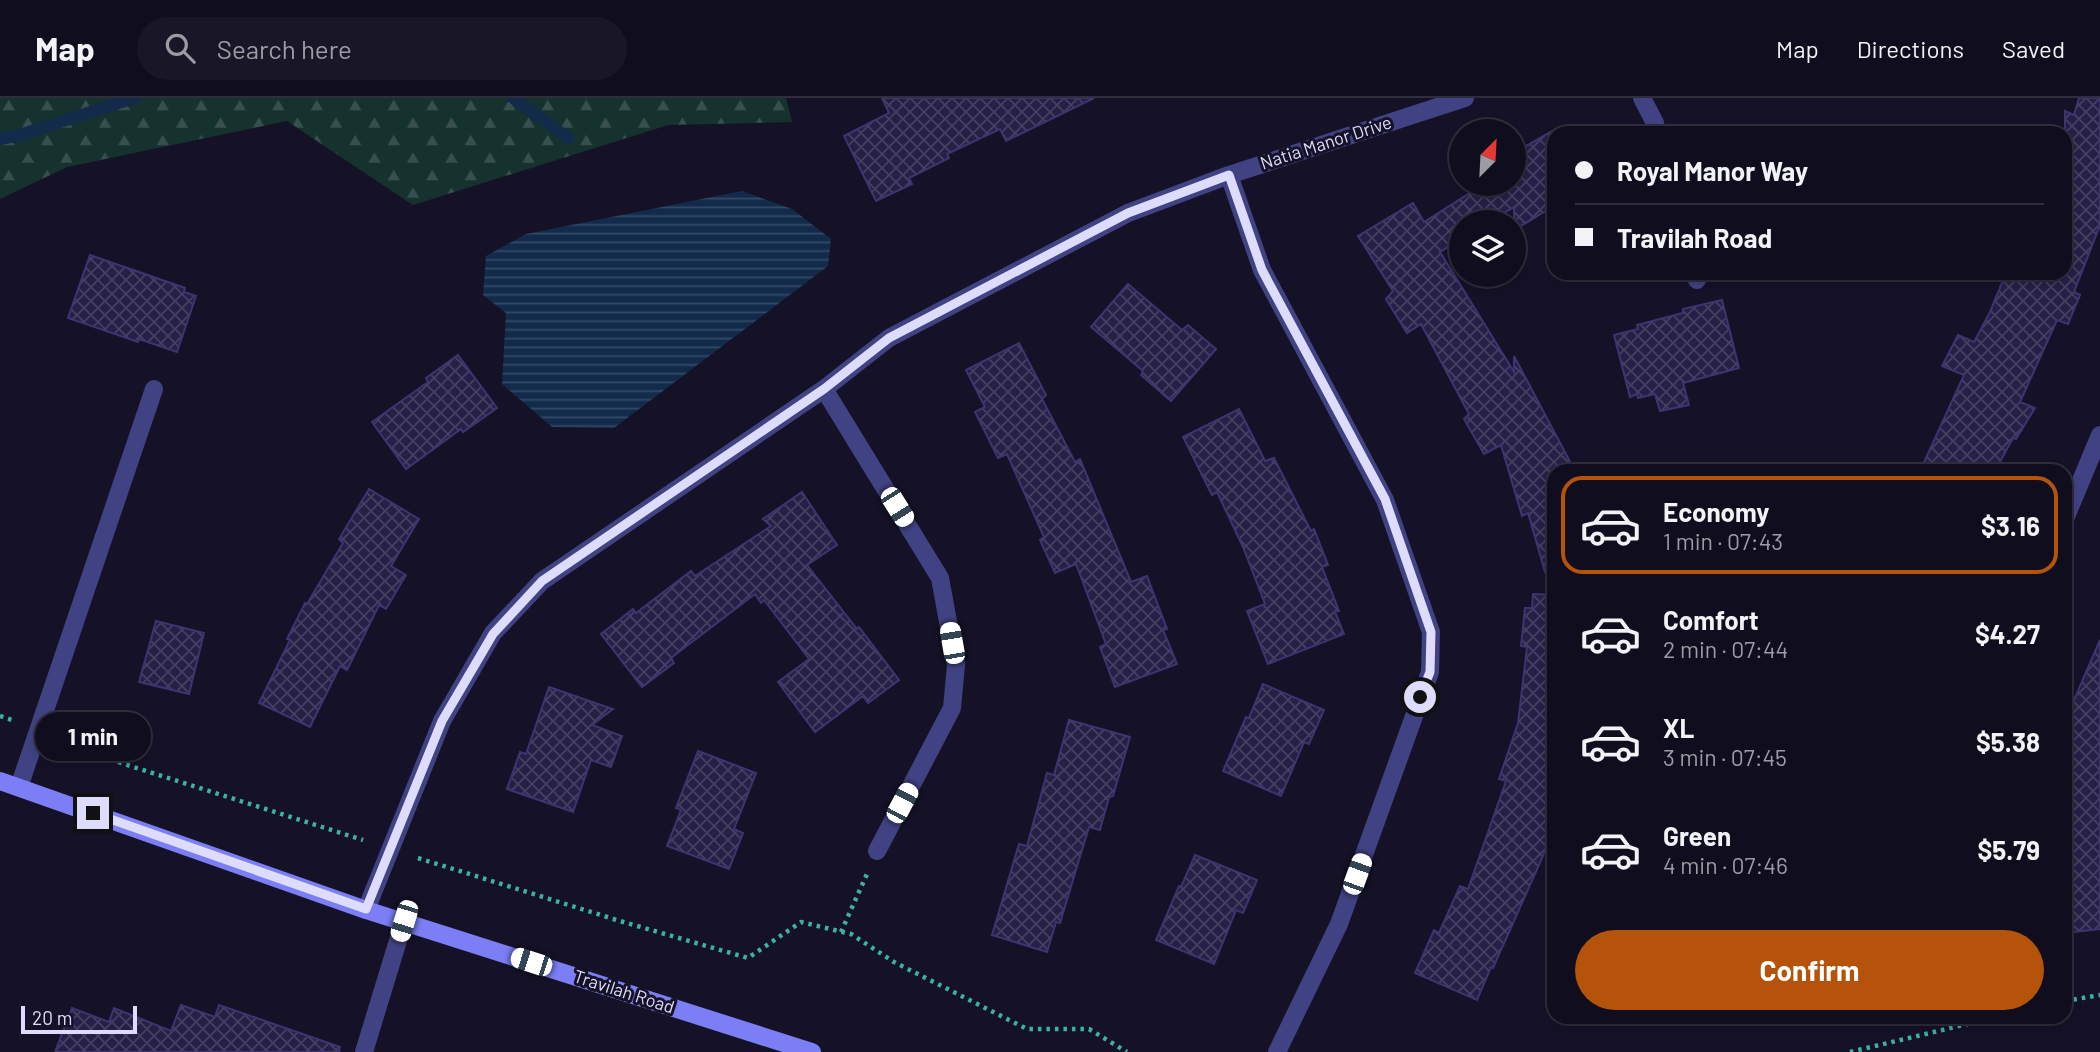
<!DOCTYPE html>
<meta charset="utf-8">
<style>
:root{--surface:#100e1e;--page:#191727;--text:#f1f3f6;--muted:#9c9ca4;--line:#302e3c;--accent:#b45309}
body{margin:0;font-family:Barlow,sans-serif;background:var(--page);color:var(--text);height:100vh;display:flex;flex-direction:column;font-size:26px;white-space:nowrap}
*{box-sizing:border-box;margin:0}
p{font-size:23px;color:var(--muted)}
.icon{flex:none;width:38px;height:38px;fill:none;stroke:currentColor;stroke-width:2;stroke-linecap:round;stroke-linejoin:round}
.map{position:relative;flex:1;overflow:hidden}
.panel{position:absolute;left:1547px;top:366px;width:525px;height:560px;display:flex;flex-direction:column;background:var(--surface);border-radius:21px;box-shadow:0 4px 10px #0003,0 0 0 2px var(--line)}
.panel>*{flex:none}
.banner{position:absolute;left:1547px;top:28px;width:525px;height:154px;border-radius:21px;box-shadow:0 4px 10px #0003,0 0 0 2px var(--line);display:grid;align-content:center;height:154px;padding:0 28px;background:var(--surface)}
.needle{width:46px;rotate:24deg}
.controls{position:absolute;left:1449px;top:21px;display:grid;gap:14px}
.controls a{display:grid;place-items:center;width:77px;height:77px;border-radius:50%;background:var(--surface);box-shadow:0 4px 10px #0003,0 0 0 2px var(--line);font-size:35px}
.scale{position:absolute;left:21px;bottom:18px;width:116px;box-sizing:border-box;padding-left:7px;border:4px solid #dedcfc;border-top:0;font-size:19px;line-height:24px;white-space:nowrap;color:#dedcfc;-webkit-text-stroke:5px #151228;paint-order:stroke}
.end{position:absolute;width:32px;height:32px;margin:-16px;border:9px solid #dedcfc;background:#111;box-shadow:0 0 0 4px #111}
.from{border-radius:50%}
.bubble{position:absolute;height:49px;border-radius:24px;background:var(--surface);box-shadow:0 4px 10px #0003,0 0 0 2px var(--line);font-size:23px;font-weight:700;line-height:49px;text-align:center}
.car{position:absolute;width:21px;height:42px;margin:-21px -10px;border-radius:9px;box-shadow:0 0 5px 2px #0007;background:linear-gradient(#fff 24%,#345 0 40%,#fff 0 76%,#345 0 86%,#fff 0)}
.banner b{display:flex;align-items:center;gap:24px;height:66px;font-size:26px}
.banner b+b{border-top:2px solid var(--line)}
.banner i{width:18px;height:18px;background:var(--text)}
ul{padding:12px 0 0;list-style:none}
li{display:flex;align-items:center;gap:21px;height:98px;margin:0 14px 10px;padding:0 14px;border:4px solid transparent;border-radius:21px}
li div{flex:1}
li b{display:block;font-size:26px}
li em{font-style:normal;font-weight:700}
li.active{border-color:var(--accent)}
li>.icon{width:63px;height:63px;stroke-width:1.5}
.button{display:flex;gap:14px;margin-top:auto;padding:14px 28px}
.button a{flex:1;height:80px;border-radius:42px;background:var(--accent);color:#fff;font-size:28px;font-weight:700;line-height:80px;text-align:center}
header{display:flex;align-items:center;gap:42px;box-sizing:border-box;height:98px;padding:0 35px;background:var(--surface);border-bottom:2px solid var(--line)}
header strong{font-size:33px}
nav{display:flex;gap:38px;margin-inline-start:auto;font-size:24px}
.search{width:490px;height:63px;background:var(--page);display:flex;align-items:center;gap:18px;box-sizing:border-box;padding:0 24px;border-radius:38px;color:var(--muted);font-size:26px}
.map>svg:first-child{display:block}
.forest{fill:url(#forest-firs)}
.water{fill:url(#water-rules)}
.lines{fill:none;stroke-linecap:round;stroke-linejoin:round}
.stream{stroke:#132b4b;stroke-width:12}
.building{fill:url(#building-cross-hatch);stroke:#3d3471;stroke-width:2}
.path{stroke:#3bb2a4;stroke-width:4.5;stroke-dasharray:3.5 5;stroke-linecap:butt}
.lane{stroke:#414283;stroke-width:18}
.street{stroke:#414283;stroke-width:18}
.secondary{stroke:#7b7ef4;stroke-width:18}
.route{stroke:#dedcfc;stroke-width:9}
.labels{text-anchor:middle;stroke-width:6;stroke-linejoin:round;paint-order:stroke}
.street-label{font-size:18px;fill:#dedcfc;stroke:#151228}
</style>
<header>
<strong>Map</strong>
<div class="search"><svg class="icon" aria-label="search" viewBox="0 0 24 24"><circle cx="10" cy="10" r="6"/><path d="M15 15l6 6"/></svg>Search here</div>
<nav><a>Map</a><a>Directions</a><a>Saved</a></nav>
</header>
<div class="map">
<svg width="2100" height="954" viewBox="0 0 2100 954">
<defs>
<pattern id="forest-firs" width="22" height="20" patternUnits="userSpaceOnUse" patternTransform="scale(1.75)"><rect width="22" height="20" fill="#16322f"/><path d="M5 1l3.5 6h-7zM16 11l3.5 6h-7z" fill="#374f4e"/></pattern>
<pattern id="water-rules" width="6" height="5" patternUnits="userSpaceOnUse" patternTransform="scale(1.75)"><rect width="6" height="5" fill="#132b4b"/><path d="M0 2.5h6" fill="none" stroke="#354966"/></pattern>
<pattern id="building-cross-hatch" width="8" height="8" patternUnits="userSpaceOnUse" patternTransform="scale(1.75)"><rect width="8" height="8" fill="#262047"/><path d="M0 0l8 8M0 8l8-8" fill="none" stroke="#454062"/></pattern>
</defs>
<rect width="100%" height="100%" fill="#151228"/>
<path class="forest" d="M 0,0 L 786,0 L 792,24 L 668,27 L 413,107 L 287,23 L 67,69 L 0,101 Z"/>
<path class="water" d="M 742,93 L 792,111 L 831,141 L 828,168 L 614,330 L 552,329 L 502,286 L 506,215 L 483,197 L 486,158 L 526,136 Z"/>
<g class="lines">
<path class="stream" d="M 513,0 L 568,40
M 0,41 L 20,37 L 134,0"/>
</g>
<path class="building" d="M 882,0 L 1094,0 L 1006,43 L 1000,31 L 947,56 L 949,60 L 909,80 L 912,86 L 876,103 L 844,38 L 889,15 Z
M 2079,0 L 2100,0 L 2100,127 L 2074,194 L 2080,197 L 2068,226 L 2057,222 L 2020,304 L 2035,310 L 2016,341 L 2013,340 L 1995,373 L 1920,373 L 1964,277 L 1942,268 L 1958,237 L 1974,244 L 1990,214 L 2006,175 L 2065,175 L 2065,13 L 2074,17 Z
M 1554,32 L 1554,108 L 1514,132 L 1514,109 L 1489,124 L 1461,124 L 1461,141 L 1440,154 L 1514,274 L 1514,258 L 1575,373 L 1554,373 L 1554,473 L 1545,474 L 1528,415 L 1522,418 L 1501,347 L 1484,356 L 1464,321 L 1469,316 L 1421,226 L 1407,235 L 1386,201 L 1393,193 L 1358,138 L 1413,105 L 1424,124 L 1484,86 L 1514,86 L 1514,55 Z
M 90,157 L 185,190 L 184,194 L 196,198 L 177,254 L 139,241 L 138,244 L 68,220 Z
M 1128,186 L 1182,232 L 1188,227 L 1216,251 L 1171,303 L 1141,277 L 1143,273 L 1091,229 Z
M 1722,202 L 1739,270 L 1683,285 L 1689,307 L 1660,313 L 1655,296 L 1638,300 L 1637,296 L 1630,299 L 1614,237 L 1638,231 L 1637,227 L 1683,215 L 1683,211 Z
M 1019,245 L 1046,297 L 1042,301 L 1075,364 L 1080,361 L 1131,484 L 1147,478 L 1167,531 L 1163,532 L 1177,566 L 1115,589 L 1100,549 L 1106,546 L 1076,466 L 1055,475 L 1040,442 L 1044,439 L 1007,356 L 998,360 L 975,314 L 985,309 L 966,272 Z
M 458,257 L 497,310 L 463,334 L 461,331 L 406,371 L 372,324 L 428,284 L 426,280 Z
M 1239,311 L 1265,363 L 1274,360 L 1311,433 L 1314,431 L 1328,467 L 1322,469 L 1339,513 L 1335,514 L 1344,536 L 1268,566 L 1247,513 L 1265,506 L 1243,449 L 1217,394 L 1212,397 L 1183,339 Z
M 369,391 L 419,421 L 391,468 L 406,477 L 386,511 L 379,507 L 347,572 L 340,568 L 310,629 L 259,605 L 290,542 L 287,541 L 305,505 L 307,506 L 343,445 L 339,441 Z
M 802,394 L 837,447 L 807,467 L 857,531 L 859,529 L 899,582 L 868,605 L 863,598 L 815,634 L 778,584 L 809,561 L 764,502 L 761,505 L 755,496 L 671,560 L 674,565 L 642,589 L 601,536 L 633,511 L 636,515 L 691,473 L 695,478 L 771,428 L 763,421 Z
M 1533,496 L 1554,497 L 1554,725 L 1543,758 L 1493,870 L 1491,869 L 1477,902 L 1415,875 L 1434,832 L 1439,835 L 1460,788 L 1468,791 L 1506,683 L 1499,681 L 1518,625 L 1527,549 L 1521,548 L 1525,510 L 1532,510 Z
M 156,523 L 204,535 L 189,596 L 139,584 Z
M 2100,542 L 2100,831 L 2065,835 L 2065,623 Z
M 1263,586 L 1324,612 L 1309,646 L 1304,644 L 1281,698 L 1223,673 L 1246,619 L 1249,620 Z
M 549,589 L 613,611 L 592,627 L 622,638 L 611,669 L 591,662 L 573,714 L 507,691 L 520,654 L 526,656 Z
M 1069,622 L 1130,639 L 1113,698 L 1109,699 L 1100,732 L 1089,729 L 1060,825 L 1056,824 L 1047,854 L 992,837 L 1019,746 L 1027,748 L 1047,675 L 1054,677 Z
M 698,653 L 756,675 L 734,731 L 743,735 L 729,771 L 667,748 L 681,712 L 676,710 Z
M 1195,757 L 1257,782 L 1243,815 L 1236,812 L 1214,866 L 1156,842 L 1179,788 L 1181,789 Z
M 181,907 L 215,919 L 219,907 L 340,949 L 339,954 L 55,954 L 72,910 L 109,924 L 114,910 L 171,933 Z"/>
<g class="lines">
<path class="path" d="M 0,618 L 12,622
M 63,642 L 121,665 L 363,742
M 418,760 L 620,823 L 748,860 L 801,824 L 851,836 L 894,864 L 1027,931 L 1089,931 L 1127,954
M 841,834 L 867,776
M 2065,903 L 2100,897
M 1850,954 L 1997,919"/>
<path class="lane" d="M 1642,0 L 1655,25 L 1656,35
M 1693,175 L 1697,182
M 19,689 L 154,291
M 364,954 L 404,823"/>
<path class="street" d="M 1229,77 L 1262,172 L 1385,402 L 1431,534 L 1430,574 L 1339,826 L 1277,954
M 824,291 L 940,480 L 956,567 L 952,610 L 877,753
M 2065,421 L 2100,337
M 366,812 L 442,623 L 493,535 L 542,483 L 824,291 L 889,240 L 1128,115 L 1229,77 L 1465,0"/>
<path class="secondary" d="M 0,683 L 366,812 L 812,954"/>
</g>
<g class="lines">
<path class="route" d="M 93,715 L 366,811 L 442,623 L 493,536 L 542,483 L 824,291 L 889,240 L 1128,115 L 1229,77 L 1262,172 L 1385,401 L 1431,534 L 1430,574 L 1420,599"/>
</g>
<g class="labels">
<g class="street-label">
<text transform="translate(1326 45) rotate(-18)" y="6">Natia Manor Drive</text>
<text transform="translate(624 894) rotate(18)" y="6">Travilah Road</text>
</g>
</g>
</svg>
<div class="controls">
<a><svg class="needle" viewBox="-14 -14 28 28"><path d="M0-13l5 13h-10z" fill="#e53935"/><path d="M0 13l5-13h-10z" fill="#9c9ca4"/></svg></a>
<a><svg class="icon" aria-label="layers" viewBox="0 0 24 24"><path d="M12 4l9 5-9 5-9-5zM3 14l9 5 9-5"/></svg></a>
</div>
<div class="scale">20 m</div>
<i class="end from" style="left:1420px;top:599px"></i>
<i class="end" style="left:93px;top:715px"></i>
<div class="bubble" style="left:35px;top:614px;width:116px">1 min</div>
<i class="car" style="left:897px;top:409px;rotate:148deg"></i>
<i class="car" style="left:952px;top:545px;rotate:350deg"></i>
<i class="car" style="left:902px;top:705px;rotate:28deg"></i>
<i class="car" style="left:1357px;top:776px;rotate:20deg"></i>
<i class="car" style="left:404px;top:823px;rotate:197deg"></i>
<i class="car" style="left:531px;top:864px;rotate:288deg"></i>
<div class="banner">
<b><i class="from"></i>Royal Manor Way</b>
<b><i></i>Travilah Road</b>
</div>
<section class="panel">
<ul>
<li class="active"><svg class="icon" aria-label="car" viewBox="0 0 24 24"><path d="M5 17H2v-5l4-1 3-4h7l3 4 3 1v5h-3M9 17h6M6 11h13"/><circle cx="7" cy="17" r="2"/><circle cx="17" cy="17" r="2"/></svg><div><b>Economy</b><p>1 min · 07:43</p></div><em>$3.16</em></li>
<li><svg class="icon" aria-label="car" viewBox="0 0 24 24"><path d="M5 17H2v-5l4-1 3-4h7l3 4 3 1v5h-3M9 17h6M6 11h13"/><circle cx="7" cy="17" r="2"/><circle cx="17" cy="17" r="2"/></svg><div><b>Comfort</b><p>2 min · 07:44</p></div><em>$4.27</em></li>
<li><svg class="icon" aria-label="car" viewBox="0 0 24 24"><path d="M5 17H2v-5l4-1 3-4h7l3 4 3 1v5h-3M9 17h6M6 11h13"/><circle cx="7" cy="17" r="2"/><circle cx="17" cy="17" r="2"/></svg><div><b>XL</b><p>3 min · 07:45</p></div><em>$5.38</em></li>
<li><svg class="icon" aria-label="car" viewBox="0 0 24 24"><path d="M5 17H2v-5l4-1 3-4h7l3 4 3 1v5h-3M9 17h6M6 11h13"/><circle cx="7" cy="17" r="2"/><circle cx="17" cy="17" r="2"/></svg><div><b>Green</b><p>4 min · 07:46</p></div><em>$5.79</em></li>
</ul>
<div class="button"><a>Confirm</a></div>
</section>
</div>
